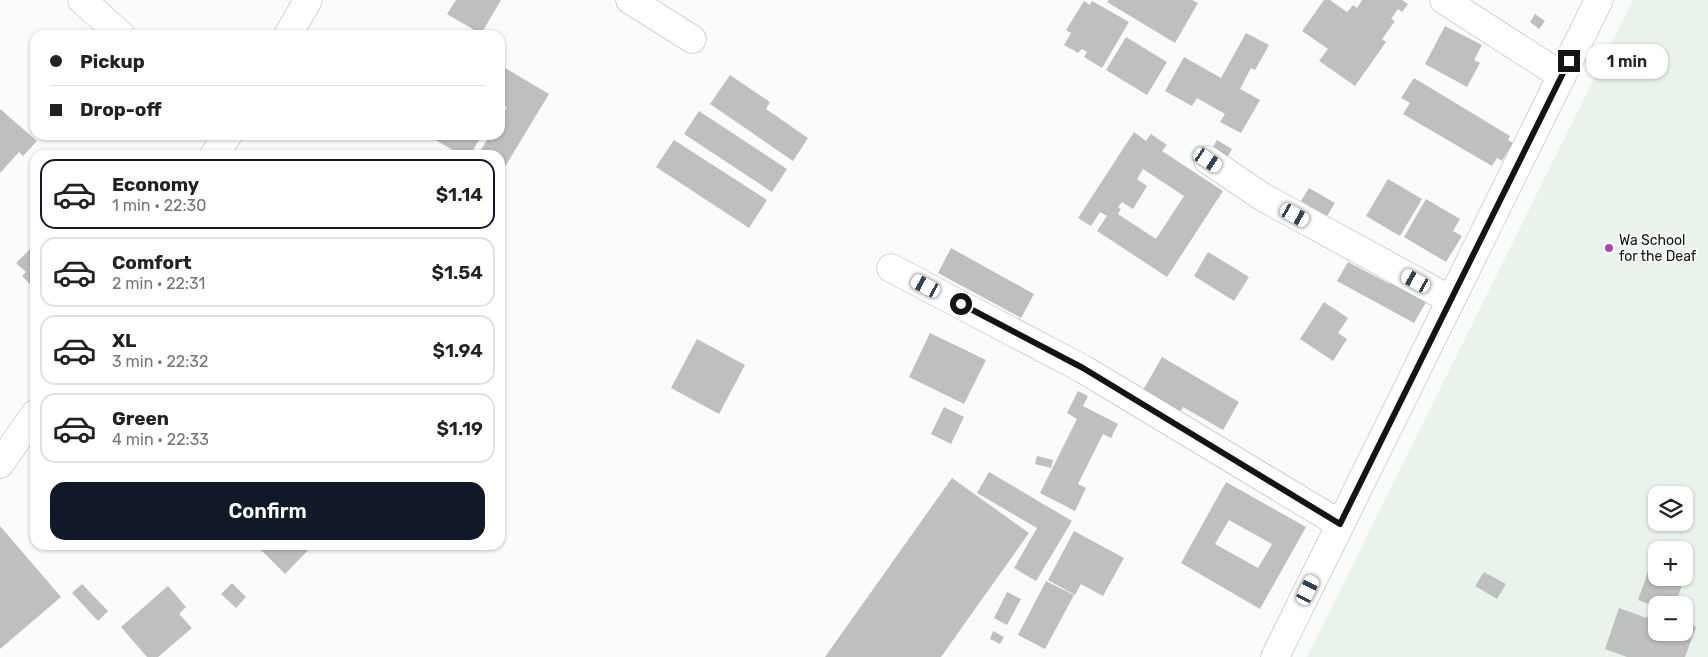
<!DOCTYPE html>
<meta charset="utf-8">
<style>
:root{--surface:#fff;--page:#f6f6f6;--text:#222;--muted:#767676;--line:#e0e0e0;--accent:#111827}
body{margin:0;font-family:Rubik,sans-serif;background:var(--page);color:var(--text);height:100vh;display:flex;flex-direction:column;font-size:19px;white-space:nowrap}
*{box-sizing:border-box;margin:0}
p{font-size:16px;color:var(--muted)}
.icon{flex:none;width:28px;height:28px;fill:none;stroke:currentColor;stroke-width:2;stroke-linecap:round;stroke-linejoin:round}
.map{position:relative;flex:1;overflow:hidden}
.sheet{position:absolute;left:30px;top:150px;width:475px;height:400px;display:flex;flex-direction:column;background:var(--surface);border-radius:15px;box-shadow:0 1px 4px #0004}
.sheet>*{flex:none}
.hud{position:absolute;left:30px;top:30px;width:475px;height:110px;border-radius:15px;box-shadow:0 1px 4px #0004;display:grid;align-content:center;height:110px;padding:0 20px;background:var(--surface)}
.fabs{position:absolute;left:1648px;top:486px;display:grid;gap:10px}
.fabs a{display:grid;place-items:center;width:45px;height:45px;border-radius:10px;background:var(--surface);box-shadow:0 1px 4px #0004;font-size:25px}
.end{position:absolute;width:22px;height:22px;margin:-11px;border:6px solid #131413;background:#fff;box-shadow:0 0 0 2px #fff}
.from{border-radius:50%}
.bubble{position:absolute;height:35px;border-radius:15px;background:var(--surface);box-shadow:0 1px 4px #0004;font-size:16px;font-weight:600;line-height:35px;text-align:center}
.car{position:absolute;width:15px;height:30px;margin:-15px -8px;border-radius:6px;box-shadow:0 0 4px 1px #0007;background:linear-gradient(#fff 24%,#345 0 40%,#fff 0 76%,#345 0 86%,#fff 0)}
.hud b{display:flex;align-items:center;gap:18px;height:48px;font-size:19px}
.hud b+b{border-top:1px solid var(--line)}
.hud i{width:12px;height:12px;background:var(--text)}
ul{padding:9px 0 0;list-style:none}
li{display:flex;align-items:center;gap:15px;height:70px;margin:0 10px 8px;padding:0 10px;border:2px solid var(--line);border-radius:15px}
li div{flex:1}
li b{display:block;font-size:19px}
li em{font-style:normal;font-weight:600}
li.on{border-color:var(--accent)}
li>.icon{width:45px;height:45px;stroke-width:1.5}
.action{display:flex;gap:10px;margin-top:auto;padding:10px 20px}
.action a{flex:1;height:58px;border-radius:15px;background:var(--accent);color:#fff;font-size:20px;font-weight:600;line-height:58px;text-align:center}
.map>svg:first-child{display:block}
.built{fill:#e9f3ec;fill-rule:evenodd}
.building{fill:#bdc0be;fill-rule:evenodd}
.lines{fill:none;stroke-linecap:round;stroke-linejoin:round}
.street-casing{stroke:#aeb1af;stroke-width:29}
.street{stroke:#fff;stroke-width:28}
.route{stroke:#131413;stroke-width:6}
.poi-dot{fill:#a849b2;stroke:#f9fcfa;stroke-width:2}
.labels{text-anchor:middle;stroke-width:4;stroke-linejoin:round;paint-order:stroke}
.poi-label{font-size:14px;fill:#131413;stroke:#f9fcfa;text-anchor:start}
</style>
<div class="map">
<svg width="1708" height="657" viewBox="0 0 1708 657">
<rect width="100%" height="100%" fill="#f9fcfa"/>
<path class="built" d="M 1633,0 L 1708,0 L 1708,657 L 1307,657 ZM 1656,495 L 1684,495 L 1684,522 L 1656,522 ZM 1656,550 L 1684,550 L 1684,578 L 1656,578 ZM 1656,605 L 1684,605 L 1684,632 L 1656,632 Z"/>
<path class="building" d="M 456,0 L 501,0 L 481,34 L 447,14 Z
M 1109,0 L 1192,0 L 1198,3 L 1175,43 L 1107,2 Z
M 1324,0 L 1330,0 L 1347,12 L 1353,5 L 1357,8 L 1362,0 L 1402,0 L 1408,4 L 1402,12 L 1398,9 L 1391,19 L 1395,21 L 1382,39 L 1386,42 L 1355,86 L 1319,61 L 1328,49 L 1302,31 Z
M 1084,1 L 1090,5 L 1092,1 L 1129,22 L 1102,68 L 1084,57 L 1087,52 L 1082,49 L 1078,53 L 1064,45 L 1071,33 L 1066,30 Z
M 1535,14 L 1545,21 L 1539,29 L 1530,22 Z
M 1445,26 L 1482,45 L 1474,60 L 1480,63 L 1467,87 L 1425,64 Z
M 1246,33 L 1269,45 L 1255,70 L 1251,68 L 1240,89 L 1260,100 L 1241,133 L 1220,122 L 1225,114 L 1197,98 L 1192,106 L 1165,91 L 1184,57 L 1221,78 Z
M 1126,37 L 1167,62 L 1147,95 L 1106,70 Z
M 500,65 L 549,94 L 500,175 L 500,155 L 478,155 L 490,135 L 500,135 L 500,118 L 507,107 L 500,104 Z
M 730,75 L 770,102 L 766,109 L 808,138 L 793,161 L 710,104 Z
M 1414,78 L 1510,136 L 1508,140 L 1513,143 L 1502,161 L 1497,158 L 1492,166 L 1403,114 L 1410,103 L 1401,98 Z
M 0,109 L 37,141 L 23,156 L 19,152 L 0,173 Z
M 699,111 L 787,169 L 772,192 L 684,134 Z
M 1134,132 L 1146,141 L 1151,134 L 1167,145 L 1162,151 L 1223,191 L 1167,277 L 1097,231 L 1107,216 L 1100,212 L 1091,226 L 1078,218 ZM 1143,169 L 1184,196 L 1156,239 L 1118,214 L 1121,209 L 1118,207 L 1122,202 L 1133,209 L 1147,186 L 1137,179 Z
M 427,135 L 477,135 L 481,137 L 470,155 L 461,155 Z
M 674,140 L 767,200 L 749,228 L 656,167 Z
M 1217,140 L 1232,149 L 1227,158 L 1212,149 Z
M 1388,179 L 1422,199 L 1400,236 L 1366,216 Z
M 1309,188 L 1335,203 L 1327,216 L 1301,201 Z
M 1426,199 L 1460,219 L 1453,231 L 1462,236 L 1446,262 L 1404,237 Z
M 35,244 L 35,289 L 22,276 L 26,272 L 16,263 Z
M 951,248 L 1034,294 L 1021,318 L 938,273 Z
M 1208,252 L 1249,277 L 1234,301 L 1194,276 Z
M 1348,262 L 1390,284 L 1393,277 L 1429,297 L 1414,323 L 1337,281 Z
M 1324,302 L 1348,318 L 1338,333 L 1347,339 L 1333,361 L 1300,339 Z
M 930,333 L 986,360 L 964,404 L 909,377 Z
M 697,339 L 745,365 L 719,414 L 671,388 Z
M 1162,357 L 1239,402 L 1223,430 L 1183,407 L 1179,414 L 1142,392 Z
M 1078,391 L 1088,396 L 1083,406 L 1118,424 L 1111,438 L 1103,434 L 1078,484 L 1086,488 L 1075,511 L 1040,493 L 1077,419 L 1067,413 Z
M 944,407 L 964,417 L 951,444 L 931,434 Z
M 1037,456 L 1053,460 L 1051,468 L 1035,464 Z
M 989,472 L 1072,521 L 1036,581 L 1014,568 L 1037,528 L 977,493 Z
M 952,478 L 1029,533 L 941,657 L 825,657 Z
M 1226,482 L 1306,527 L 1260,609 L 1181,563 ZM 1229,520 L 1272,544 L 1258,568 L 1215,544 Z
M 0,526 L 61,597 L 0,649 Z
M 1074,531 L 1124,558 L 1103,596 L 1081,584 L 1075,595 L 1048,580 Z
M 256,545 L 313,545 L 285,574 Z
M 1654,555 L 1656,556 L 1656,578 L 1684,578 L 1684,566 L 1688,568 L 1675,605 L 1656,605 L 1656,632 L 1684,632 L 1684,622 L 1696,627 L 1685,657 L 1627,657 L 1605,649 L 1619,608 L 1647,618 L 1651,605 L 1638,600 Z
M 1484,572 L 1506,584 L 1497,599 L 1475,586 Z
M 1046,581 L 1074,595 L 1045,649 L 1018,635 Z
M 232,583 L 246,597 L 236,608 L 221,594 Z
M 82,584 L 108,611 L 98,621 L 72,593 Z
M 168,586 L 186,607 L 179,614 L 192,628 L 158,657 L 147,657 L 121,627 Z
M 1007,592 L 1021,599 L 1007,625 L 994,618 Z
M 993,631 L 1004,637 L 1000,644 L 990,639 Z"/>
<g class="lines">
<defs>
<path id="street" d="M 82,0 L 121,35
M 630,0 L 692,39
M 1444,0 L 1562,76
M 288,35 L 308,0
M 214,155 L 228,135
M 1208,160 L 1261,196 L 1451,300
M 891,268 L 1083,369 L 1340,524
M 0,464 L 35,414
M 1275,657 L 1599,0"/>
</defs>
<use href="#street" class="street-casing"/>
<use href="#street" class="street"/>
</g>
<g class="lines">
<path class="route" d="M 961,304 L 1083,368 L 1340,524 L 1569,61"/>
</g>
<circle class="poi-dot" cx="1609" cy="248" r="5"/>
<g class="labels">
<g class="poi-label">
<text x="1619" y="245">Wa School<tspan x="1619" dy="16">for the Deaf</tspan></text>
</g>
</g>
</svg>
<div class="fabs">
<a><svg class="icon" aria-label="layers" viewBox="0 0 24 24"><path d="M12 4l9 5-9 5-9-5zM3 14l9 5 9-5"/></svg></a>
<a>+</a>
<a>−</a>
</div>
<i class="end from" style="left:961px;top:304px"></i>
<i class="end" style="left:1569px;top:61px"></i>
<div class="bubble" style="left:1586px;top:44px;width:82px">1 min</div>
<i class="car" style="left:1208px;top:160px;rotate:124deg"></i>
<i class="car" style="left:1295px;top:215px;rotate:119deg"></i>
<i class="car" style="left:1416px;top:281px;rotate:299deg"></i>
<i class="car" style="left:926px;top:286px;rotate:298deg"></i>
<i class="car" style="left:1308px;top:590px;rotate:26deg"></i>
<div class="hud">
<b><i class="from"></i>Pickup</b>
<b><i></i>Drop-off</b>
</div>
<section class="sheet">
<ul>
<li class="on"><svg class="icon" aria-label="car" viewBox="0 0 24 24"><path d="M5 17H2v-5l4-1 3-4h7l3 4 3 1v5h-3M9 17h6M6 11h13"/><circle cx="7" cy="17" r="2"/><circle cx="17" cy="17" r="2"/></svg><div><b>Economy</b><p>1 min · 22:30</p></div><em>$1.14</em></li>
<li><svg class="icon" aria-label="car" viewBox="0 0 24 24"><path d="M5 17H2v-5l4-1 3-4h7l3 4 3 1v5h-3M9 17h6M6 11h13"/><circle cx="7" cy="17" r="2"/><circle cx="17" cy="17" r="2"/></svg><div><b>Comfort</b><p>2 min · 22:31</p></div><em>$1.54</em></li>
<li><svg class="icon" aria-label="car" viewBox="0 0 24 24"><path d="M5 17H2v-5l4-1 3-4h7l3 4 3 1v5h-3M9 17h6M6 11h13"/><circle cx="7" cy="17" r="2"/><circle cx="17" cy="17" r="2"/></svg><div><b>XL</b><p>3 min · 22:32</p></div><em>$1.94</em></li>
<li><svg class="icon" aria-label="car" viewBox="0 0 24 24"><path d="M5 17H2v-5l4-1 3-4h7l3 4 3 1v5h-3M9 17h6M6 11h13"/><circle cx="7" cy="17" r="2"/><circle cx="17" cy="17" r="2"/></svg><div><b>Green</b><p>4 min · 22:33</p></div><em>$1.19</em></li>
</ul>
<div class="action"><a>Confirm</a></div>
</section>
</div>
